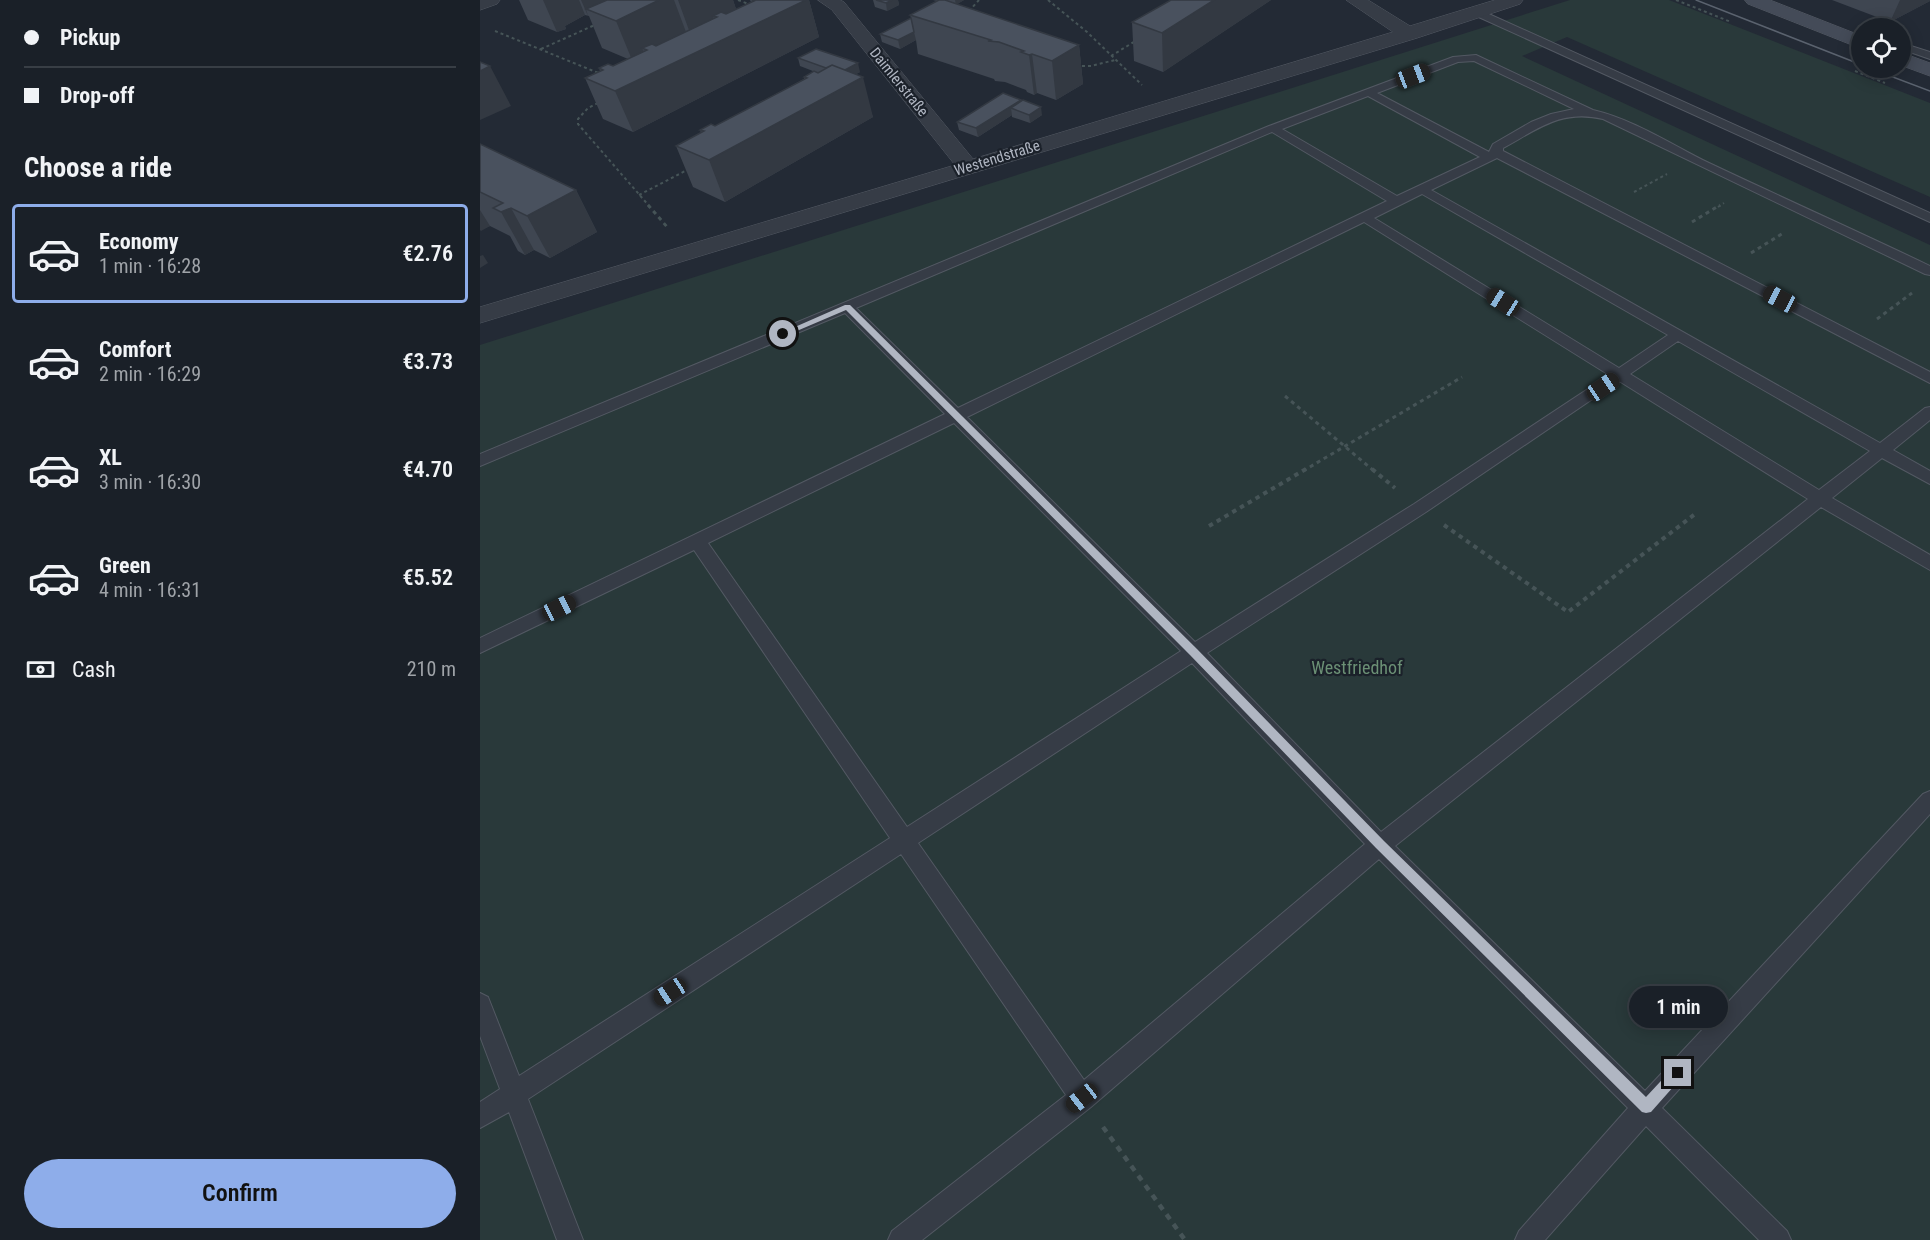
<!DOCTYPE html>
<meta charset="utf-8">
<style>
:root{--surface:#1a2028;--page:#272d34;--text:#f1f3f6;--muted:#9fa3a8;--line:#383e45;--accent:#8eadea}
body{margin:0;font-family:"Roboto Condensed",sans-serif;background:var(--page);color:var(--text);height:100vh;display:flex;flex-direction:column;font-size:22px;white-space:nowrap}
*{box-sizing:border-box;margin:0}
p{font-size:20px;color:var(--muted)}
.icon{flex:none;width:33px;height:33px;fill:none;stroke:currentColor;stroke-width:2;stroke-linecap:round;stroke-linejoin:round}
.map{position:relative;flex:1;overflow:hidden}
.drawer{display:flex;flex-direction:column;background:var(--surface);width:480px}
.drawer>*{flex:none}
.hud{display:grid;align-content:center;height:132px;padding:0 24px;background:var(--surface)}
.tools{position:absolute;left:1371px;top:18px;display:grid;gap:12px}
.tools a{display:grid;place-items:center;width:60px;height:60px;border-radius:50%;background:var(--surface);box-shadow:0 3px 15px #0003,0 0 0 2px var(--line);font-size:30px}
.end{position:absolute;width:27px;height:27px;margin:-14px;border:8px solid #b0b6c2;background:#111;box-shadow:0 0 0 3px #111}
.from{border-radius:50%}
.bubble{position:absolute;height:42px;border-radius:21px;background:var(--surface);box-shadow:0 3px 15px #0003,0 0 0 2px var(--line);font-size:20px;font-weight:600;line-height:42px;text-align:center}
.car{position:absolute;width:18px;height:36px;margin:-18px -9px;border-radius:8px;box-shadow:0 0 4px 2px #0007;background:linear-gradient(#222 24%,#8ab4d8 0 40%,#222 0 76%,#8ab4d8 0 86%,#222 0)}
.hud b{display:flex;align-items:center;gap:21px;height:57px;font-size:22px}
.hud b+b{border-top:2px solid var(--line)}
.hud i{width:15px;height:15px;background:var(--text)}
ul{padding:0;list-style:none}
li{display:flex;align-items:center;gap:18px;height:99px;margin:0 12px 9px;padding:0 12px;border:3px solid transparent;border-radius:6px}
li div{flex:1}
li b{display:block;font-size:22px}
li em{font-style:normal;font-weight:600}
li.on{border-color:var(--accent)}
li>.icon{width:54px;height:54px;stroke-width:1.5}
h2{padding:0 24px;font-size:27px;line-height:72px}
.pay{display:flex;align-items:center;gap:15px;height:66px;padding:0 24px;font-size:22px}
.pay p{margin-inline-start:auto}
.button{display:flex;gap:12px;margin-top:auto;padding:12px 24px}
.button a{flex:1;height:69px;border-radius:36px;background:var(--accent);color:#111;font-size:24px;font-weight:600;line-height:69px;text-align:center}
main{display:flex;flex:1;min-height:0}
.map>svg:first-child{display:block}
.green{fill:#29393a}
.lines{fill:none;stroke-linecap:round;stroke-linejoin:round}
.lane-casing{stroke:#535963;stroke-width:2}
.street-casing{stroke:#535963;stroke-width:1}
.secondary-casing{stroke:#535963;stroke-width:1}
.path-far3{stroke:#465457;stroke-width:2;stroke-dasharray:3 3;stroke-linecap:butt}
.path-far2{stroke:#465457;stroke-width:3;stroke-dasharray:4 4;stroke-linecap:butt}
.path-far1{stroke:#465457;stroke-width:4;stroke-dasharray:4.5 4.5;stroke-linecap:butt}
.path{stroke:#465457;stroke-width:4.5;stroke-dasharray:6 6;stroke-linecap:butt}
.lane{fill:#363c46;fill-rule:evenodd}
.street{fill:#363c46;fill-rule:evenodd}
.secondary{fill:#444b58;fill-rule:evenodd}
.tram{stroke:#5a626e;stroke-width:1.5}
.wall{fill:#3f4651}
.shaded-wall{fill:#333942}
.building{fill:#49515e;stroke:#333942;stroke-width:1.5}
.route{fill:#b0b6c2}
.labels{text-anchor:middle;stroke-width:4.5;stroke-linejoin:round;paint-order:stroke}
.far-street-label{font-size:15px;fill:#b0b6c2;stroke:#1b212a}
.park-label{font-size:18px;fill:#6b9075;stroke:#1b212a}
</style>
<main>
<section class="drawer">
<div class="hud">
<b><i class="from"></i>Pickup</b>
<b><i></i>Drop-off</b>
</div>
<h2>Choose a ride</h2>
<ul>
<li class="on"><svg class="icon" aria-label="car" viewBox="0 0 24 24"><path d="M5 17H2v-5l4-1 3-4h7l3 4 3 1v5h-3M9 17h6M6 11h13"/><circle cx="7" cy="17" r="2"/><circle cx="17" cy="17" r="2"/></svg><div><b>Economy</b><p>1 min · 16:28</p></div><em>€2.76</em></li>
<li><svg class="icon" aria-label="car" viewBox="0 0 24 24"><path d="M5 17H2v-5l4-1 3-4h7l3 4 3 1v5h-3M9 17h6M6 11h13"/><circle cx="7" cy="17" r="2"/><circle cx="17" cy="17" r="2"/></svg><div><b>Comfort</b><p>2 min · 16:29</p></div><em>€3.73</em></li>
<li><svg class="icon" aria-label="car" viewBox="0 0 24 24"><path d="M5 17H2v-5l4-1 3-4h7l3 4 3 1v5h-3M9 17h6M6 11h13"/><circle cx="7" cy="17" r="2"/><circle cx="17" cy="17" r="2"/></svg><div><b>XL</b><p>3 min · 16:30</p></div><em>€4.70</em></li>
<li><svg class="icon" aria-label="car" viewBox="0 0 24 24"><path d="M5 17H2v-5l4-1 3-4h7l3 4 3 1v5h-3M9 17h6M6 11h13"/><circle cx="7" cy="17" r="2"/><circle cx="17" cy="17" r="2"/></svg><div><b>Green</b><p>4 min · 16:31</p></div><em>€5.52</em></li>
</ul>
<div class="pay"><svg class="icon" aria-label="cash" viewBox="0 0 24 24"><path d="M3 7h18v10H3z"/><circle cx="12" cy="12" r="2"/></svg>Cash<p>210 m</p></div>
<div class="button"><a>Confirm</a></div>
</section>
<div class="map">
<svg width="1450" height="1240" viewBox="0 0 1450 1240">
<rect width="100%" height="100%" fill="#232a35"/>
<path class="green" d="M 1090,0 L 1189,0 L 1450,103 L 1450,197 L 1087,37 L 1042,56 L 1450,245 L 1450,1240 L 0,1240 L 0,345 Z"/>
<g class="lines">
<defs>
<path id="lane" d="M 992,10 L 1000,10 L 1450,213 L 1450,222 L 992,14 Z
M 1431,46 L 1450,52 L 1450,59 L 1427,51 L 1426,49 Z
M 996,55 L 1113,110 C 1155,120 1190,144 1229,163 C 1303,198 1377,231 1450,266 L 1450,275 L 1445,274 L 1123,119 C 1081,109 1058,129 1023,148 L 1023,151 L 1450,372 L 1450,383 L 1017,158 L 951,190 L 1400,443 L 1445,408 L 1450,407 L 1450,420 L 1413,450 L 1450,471 L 1450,484 L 1402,458 L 1352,498 L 1450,555 L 1450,570 L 1341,507 L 915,846 L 1165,1091 L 1443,794 L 1450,791 L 1450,814 L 1182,1108 L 1307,1231 L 1311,1240 L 1279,1240 L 1166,1126 L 1065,1240 L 1035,1240 L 1039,1231 L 1148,1108 L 899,859 L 611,1107 L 442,1240 L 408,1240 L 412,1231 L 586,1095 L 421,854 L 48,1099 L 103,1240 L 77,1240 L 29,1112 L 0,1128 L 0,1102 L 20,1089 L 0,1036 L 0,993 L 8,997 L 39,1076 L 410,838 L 214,550 L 0,653 L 0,638 L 465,414 L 365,313 L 0,466 L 0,454 L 789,126 L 973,57 ZM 994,61 L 1094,109 L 1071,114 L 1051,122 L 1013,144 L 1009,152 L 897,93 L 978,62 ZM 888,96 L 1000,157 L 917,196 L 802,129 ZM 792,132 L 907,201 L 478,408 L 376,308 ZM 942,194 L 1188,335 L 1139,368 L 894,218 ZM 884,222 L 1129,375 L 934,504 L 715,642 L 487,417 ZM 1198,341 L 1390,451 L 1339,490 L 1150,374 ZM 1139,381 L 1328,499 L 901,832 L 727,653 L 946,512 ZM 474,423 L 701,651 L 427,827 L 228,543 ZM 712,663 L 885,844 L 604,1080 L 438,843 Z"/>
<path id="street" d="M 0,0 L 20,0 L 17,4 L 0,10 Z
M 338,0 L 360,0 L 364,2 L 493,159 L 913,32 L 866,0 L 888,0 L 930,26 L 1015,0 L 1043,0 L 1040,4 L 937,38 L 0,323 L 0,307 L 475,165 L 352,10 Z"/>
<path id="secondary" d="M 1265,0 L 1290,0 L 1382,36 L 1382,49 L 1268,4 Z
M 1420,52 L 1450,63 L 1450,76 L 1420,65 Z"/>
</defs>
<use href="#lane" class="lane-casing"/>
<use href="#street" class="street-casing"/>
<use href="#secondary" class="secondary-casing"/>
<path class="path-far3" d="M 258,0 L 271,5
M 568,0 L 607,32 L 662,85
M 1196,0 L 1251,22
M 489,11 L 499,0
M 15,31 L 121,74
M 61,49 L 117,24
M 631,56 L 657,40
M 596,66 L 611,66 L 635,60
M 1375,71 L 1405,83
M 118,103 L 108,108 L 98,119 L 98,124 L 170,207
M 1154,192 L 1187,174
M 159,195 L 209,169
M 1238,207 L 1244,203"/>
<path class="path-far2" d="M 168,205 L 188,228
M 1212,222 L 1240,205
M 1271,253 L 1305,232
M 1397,319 L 1432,293
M 805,396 L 894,471
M 823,471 L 982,377"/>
<path class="path-far1" d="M 892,469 L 915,488
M 964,525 L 1088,612 L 1215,514
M 729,526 L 826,469"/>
<path class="path" d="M 623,1127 L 705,1240"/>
<use href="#lane" class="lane"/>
<use href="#street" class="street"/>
<use href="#secondary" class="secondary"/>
<path class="tram" d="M 1216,0 L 1382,65
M 1389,68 L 1450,91"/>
</g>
<path class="wall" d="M 39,0 L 253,0 L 256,9 L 271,2 L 270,0 L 329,0 L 339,37 L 153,132 L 123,119 L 105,78 L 120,71 L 119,68 L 133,66 L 148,59 L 122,48 L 109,16 L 105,15 L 85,26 L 86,29 L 77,32 L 48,20 Z
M 393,0 L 418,0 L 419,5 L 407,11 L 395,7 Z
M 453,0 L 484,0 L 477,4 L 599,45 L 603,84 L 576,100 L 557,93 L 554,95 L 547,92 L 546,90 L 525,82 L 515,81 L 514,79 L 438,54 L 436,40 L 420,49 L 402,42 L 400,34 L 431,18 L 430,15 L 457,1 Z
M 691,0 L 791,0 L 683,72 L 654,61 L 652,22 Z
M 1352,0 L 1450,0 L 1450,1 L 1410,22 Z
M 318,58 L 380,72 L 376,74 L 393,117 L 245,202 L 213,187 L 196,146 L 221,133 L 220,130 L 235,126 L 324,79 L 324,77 L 338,73 L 320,66 Z
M 541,100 L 541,101 L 562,115 L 550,123 L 532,117 L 532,115 L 498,137 L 479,130 L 477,122 Z
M 0,144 L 96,190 L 117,232 L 70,258 L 54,250 L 45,255 L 38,251 L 30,236 L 10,226 L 0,230 Z"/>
<path class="shaded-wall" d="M 63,0 L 99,0 L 105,15 L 85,26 L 86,29 L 77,32 Z
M 101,0 L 137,0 L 106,9 L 108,16 Z
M 179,0 L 194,0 L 206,32 L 167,50 L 162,48 L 165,54 L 152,60 L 136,21 Z
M 198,0 L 253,0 L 257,12 L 237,17 L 233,16 L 235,22 L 210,33 Z
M 326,0 L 329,0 L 339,37 L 153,132 L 135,91 Z
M 412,0 L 418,0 L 419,5 L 407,11 L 406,3 Z
M 475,0 L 484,0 L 476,5 Z
M 734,0 L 791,0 L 683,72 L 682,33 Z
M 1420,0 L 1450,0 L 1450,1 L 1410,22 Z
M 434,32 L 436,40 L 420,49 L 418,40 Z
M 599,45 L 603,84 L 576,100 L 572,61 Z
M 552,54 L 557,93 L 554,95 L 549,55 Z
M 378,63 L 380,72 L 362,82 L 360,73 Z
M 10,66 L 31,106 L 0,120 L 0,71 Z
M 383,77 L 393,117 L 245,202 L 229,160 Z
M 541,100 L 542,108 L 531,108 L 532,115 L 498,137 L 496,128 Z
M 561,107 L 562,115 L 550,123 L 549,115 Z
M 96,190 L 117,232 L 70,258 L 47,216 Z
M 31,208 L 54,250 L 45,255 L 21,212 Z
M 0,210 L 10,226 L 1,231 L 0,230 Z
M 3,255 L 8,263 L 0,268 L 0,256 Z"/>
<path class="building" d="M 127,0 L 179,0 L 136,21 L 106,9 Z
M 272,0 L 326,0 L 135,91 L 105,78 L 123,70 L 119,68 L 128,64 L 133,66 L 167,50 L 162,48 L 172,44 L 176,46 L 237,17 L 233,16 L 241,12 L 246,14 L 274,1 Z
M 396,0 L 412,0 L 406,3 Z
M 459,0 L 465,0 L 599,45 L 572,61 L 552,54 L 549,55 L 541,52 L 544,51 L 519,42 L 508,41 L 511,40 L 430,15 Z
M 691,0 L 734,0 L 682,33 L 652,22 Z
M 431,18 L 434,32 L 418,40 L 400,34 Z
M 336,49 L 378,63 L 365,70 L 352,65 L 346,68 L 318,58 Z
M 0,62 L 10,66 L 0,71 Z
M 352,65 L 383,77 L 229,160 L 196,146 L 224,131 L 220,130 L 231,124 L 235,126 L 327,78 L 324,77 L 334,71 L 338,73 Z
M 523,93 L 541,100 L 496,128 L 477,122 Z
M 543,100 L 561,107 L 549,115 L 531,108 Z
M 0,144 L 96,190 L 47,216 L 31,208 L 21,212 L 13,208 L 23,203 L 0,192 Z"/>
<path class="route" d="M 365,305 L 370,305 L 717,649 L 904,841 L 1166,1097 L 1193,1068 L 1198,1066 L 1202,1068 L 1204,1073 L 1202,1077 L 1171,1112 L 1166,1113 L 1162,1112 L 896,848 L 710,655 L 366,310 L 305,336 L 299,334 Z"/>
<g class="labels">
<g class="far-street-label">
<text transform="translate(419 82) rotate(51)" y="5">Daimlerstraße</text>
<text transform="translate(517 158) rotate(-17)" y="5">Westendstraße</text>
</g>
<g class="park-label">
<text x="877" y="674">Westfriedhof</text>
</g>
</g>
</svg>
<div class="tools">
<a><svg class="icon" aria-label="locate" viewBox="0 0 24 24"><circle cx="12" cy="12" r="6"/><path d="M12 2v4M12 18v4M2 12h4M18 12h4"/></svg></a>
</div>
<i class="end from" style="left:303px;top:334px"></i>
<i class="end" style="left:1198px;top:1073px"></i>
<div class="bubble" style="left:1149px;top:986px;width:99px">1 min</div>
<i class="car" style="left:933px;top:76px;rotate:69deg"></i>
<i class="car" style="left:1300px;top:299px;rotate:298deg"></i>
<i class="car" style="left:1023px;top:302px;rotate:302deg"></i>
<i class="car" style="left:1123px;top:387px;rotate:56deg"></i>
<i class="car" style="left:79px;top:608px;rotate:64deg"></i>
<i class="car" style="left:190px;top:992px;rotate:237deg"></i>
<i class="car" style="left:602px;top:1098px;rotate:232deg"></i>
</div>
</main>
